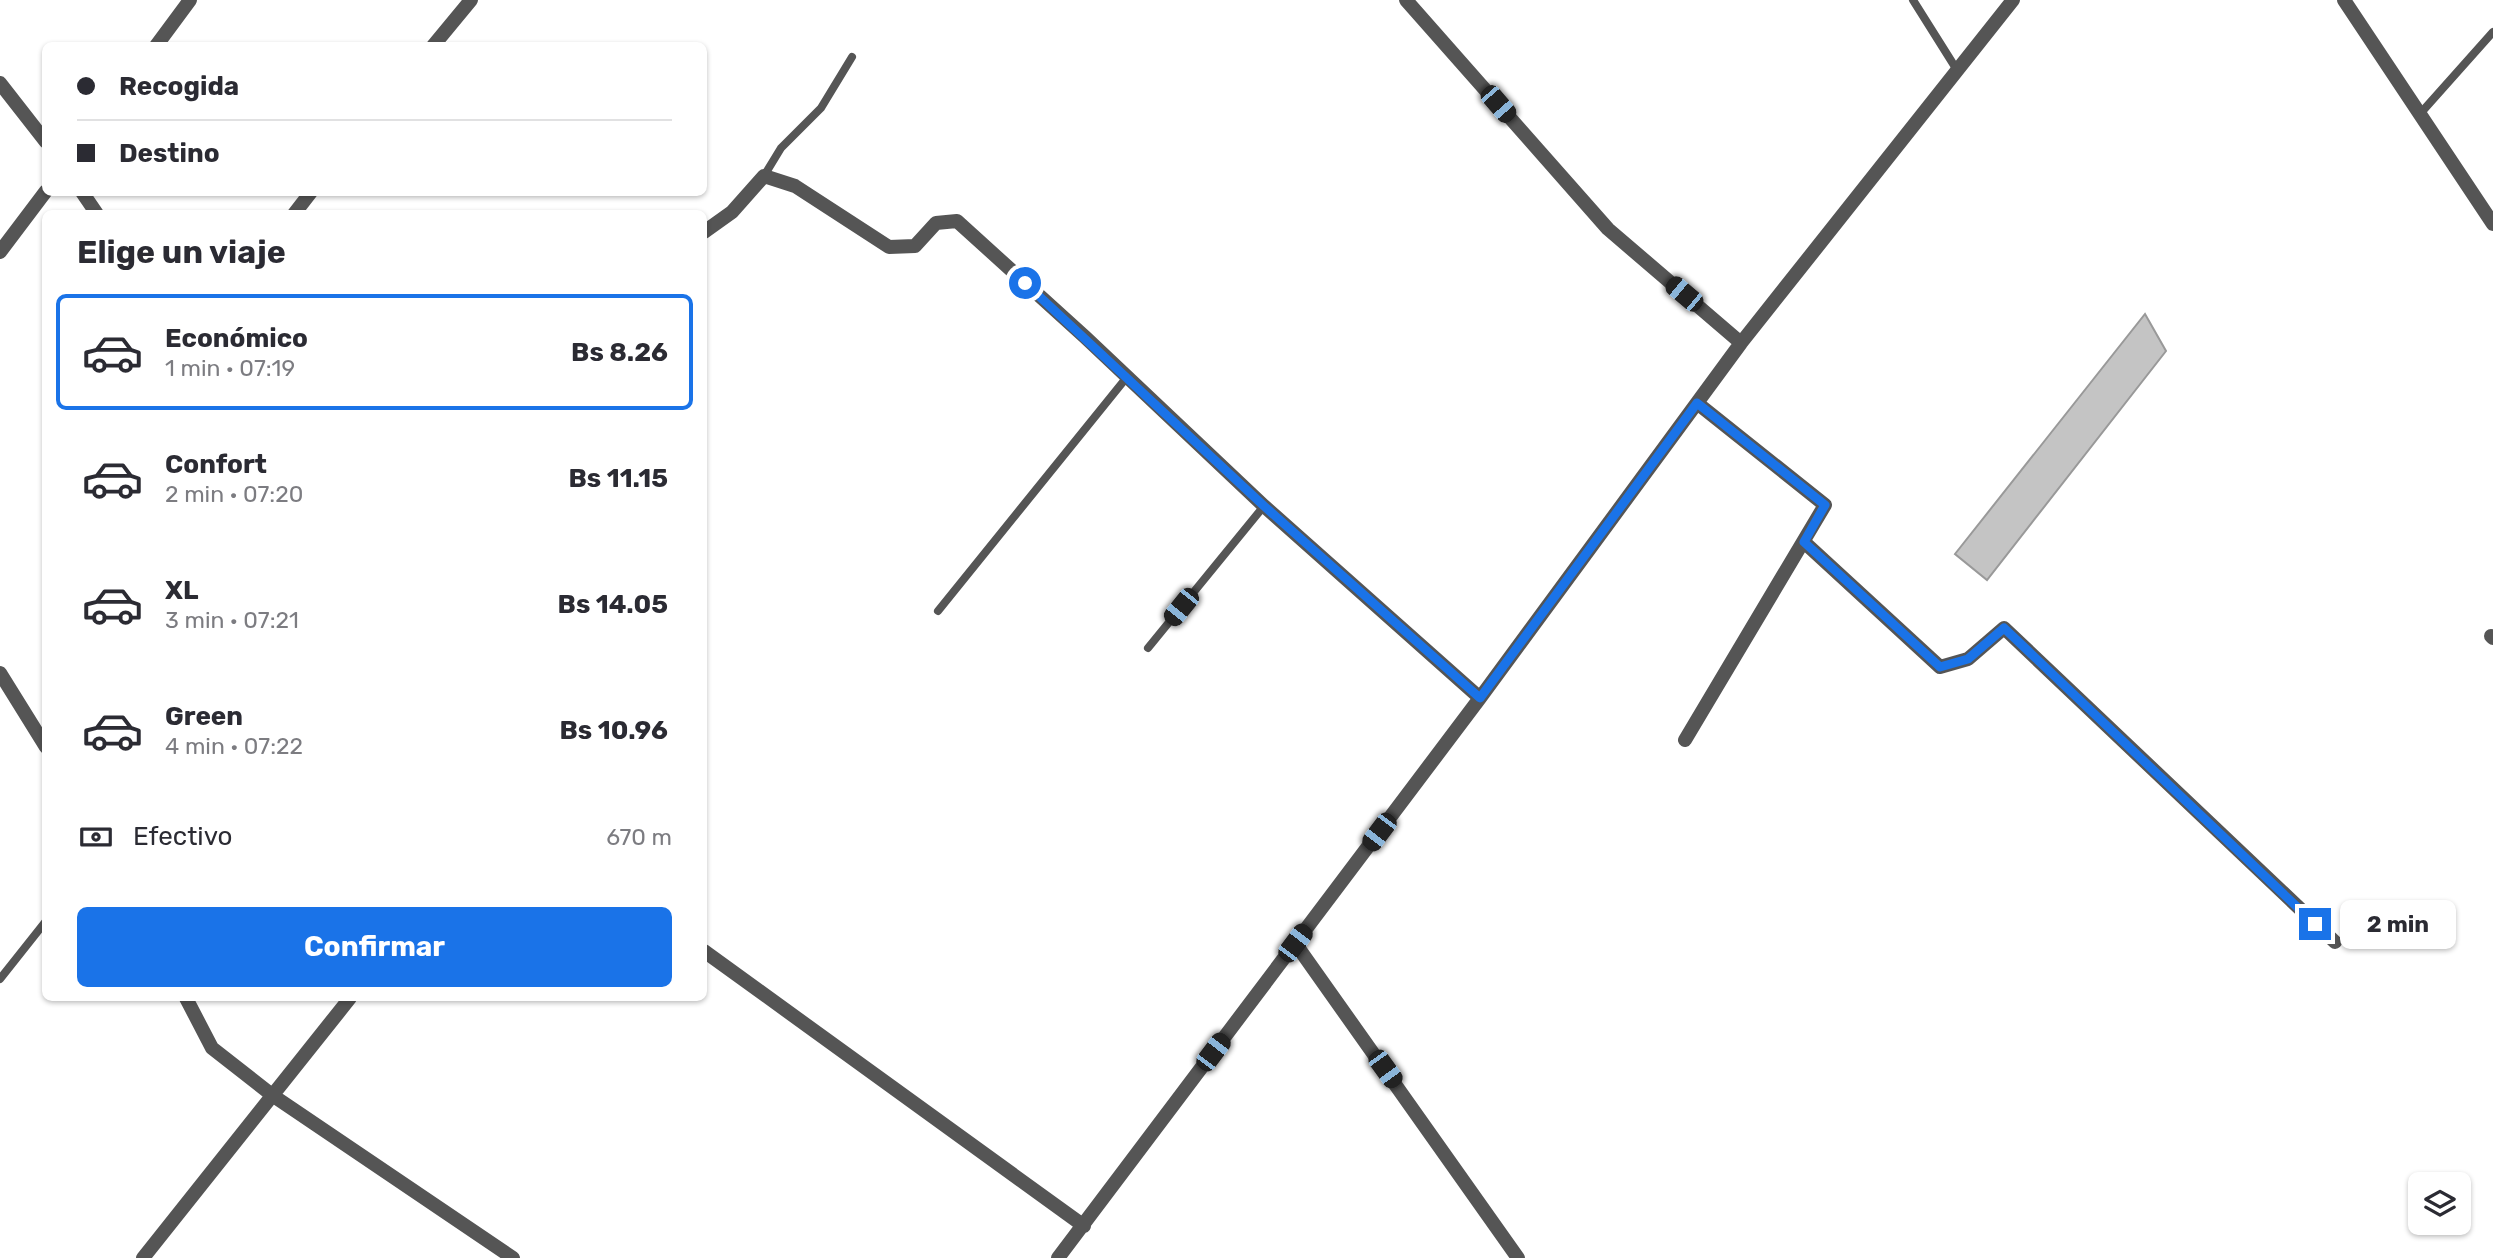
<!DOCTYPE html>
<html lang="es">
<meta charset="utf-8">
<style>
:root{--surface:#fff;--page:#f2f2f3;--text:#2b2b33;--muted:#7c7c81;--line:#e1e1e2;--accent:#1a73e8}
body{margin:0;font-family:Rubik,sans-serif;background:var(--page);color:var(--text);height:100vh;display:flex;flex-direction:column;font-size:26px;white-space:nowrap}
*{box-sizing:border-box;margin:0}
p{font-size:23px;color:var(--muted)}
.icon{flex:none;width:38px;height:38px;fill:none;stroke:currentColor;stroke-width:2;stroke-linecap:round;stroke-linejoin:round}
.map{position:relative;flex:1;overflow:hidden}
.drawer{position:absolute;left:42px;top:210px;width:665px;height:791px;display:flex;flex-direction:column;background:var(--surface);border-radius:10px;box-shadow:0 2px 5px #0004}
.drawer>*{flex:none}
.hud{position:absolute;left:42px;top:42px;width:665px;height:154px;border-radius:10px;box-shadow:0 2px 5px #0004;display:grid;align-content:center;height:154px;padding:0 35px;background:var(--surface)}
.fabs{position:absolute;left:2408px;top:1172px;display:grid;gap:14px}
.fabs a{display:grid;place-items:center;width:63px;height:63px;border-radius:10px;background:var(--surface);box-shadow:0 2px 5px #0004;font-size:35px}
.end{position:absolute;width:32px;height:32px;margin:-16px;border:9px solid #1a73e8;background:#fff;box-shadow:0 0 0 4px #fff}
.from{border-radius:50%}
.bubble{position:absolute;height:49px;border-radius:10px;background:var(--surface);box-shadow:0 2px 5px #0004;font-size:23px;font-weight:700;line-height:49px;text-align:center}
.car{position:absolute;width:21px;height:42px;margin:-21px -10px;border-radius:9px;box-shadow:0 0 5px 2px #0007;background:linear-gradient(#222 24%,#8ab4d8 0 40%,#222 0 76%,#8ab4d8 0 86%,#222 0)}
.hud b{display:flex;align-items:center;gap:24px;height:66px;font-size:26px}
.hud b+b{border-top:2px solid var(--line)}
.hud i{width:18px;height:18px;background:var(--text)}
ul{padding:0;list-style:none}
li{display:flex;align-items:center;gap:21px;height:116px;margin:0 14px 10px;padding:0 21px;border:4px solid transparent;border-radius:10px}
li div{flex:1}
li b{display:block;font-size:26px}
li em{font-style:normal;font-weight:700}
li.current{border-color:var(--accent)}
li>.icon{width:63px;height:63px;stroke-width:1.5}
h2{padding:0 35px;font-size:32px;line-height:84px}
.pay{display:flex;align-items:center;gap:18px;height:77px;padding:0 35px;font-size:26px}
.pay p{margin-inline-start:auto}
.cta{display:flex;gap:14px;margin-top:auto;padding:14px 35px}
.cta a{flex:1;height:80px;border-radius:10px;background:var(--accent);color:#fff;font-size:28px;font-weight:700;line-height:80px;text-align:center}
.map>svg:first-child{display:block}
.building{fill:#c4c4c4;stroke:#999;stroke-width:2}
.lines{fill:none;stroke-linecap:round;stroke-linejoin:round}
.lane{stroke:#555;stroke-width:8}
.street{stroke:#555;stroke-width:14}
.route{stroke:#1a73e8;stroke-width:9}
</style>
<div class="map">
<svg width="2493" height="1258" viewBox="0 0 2493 1258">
<rect width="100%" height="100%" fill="#fff"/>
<path class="building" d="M 2145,314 L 2166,351 L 1987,580 L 1955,554 Z"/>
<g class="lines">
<path class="lane" d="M 1913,0 L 1957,70
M 2419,115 L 2493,32
M 764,176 L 781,148 L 821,108 L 852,57
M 938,611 L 1127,377
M 1148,648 L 1264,506
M 0,979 L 46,921"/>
<path class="street" d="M 1406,0 L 1608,229 L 1741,343
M 2344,0 L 2493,224
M 156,46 L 190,0
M 433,46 L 471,0
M 0,83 L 46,142
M 82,192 L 97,214
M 294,214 L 311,192
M 704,232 L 732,212 L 764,176 L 795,186 L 889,247 L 915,246 L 936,223 L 957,221 L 1085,337 L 1264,506 L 1480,698
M 0,252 L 46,191
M 1804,542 L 1940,667 L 1968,659 L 2004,628 L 2335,942
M 2491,636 L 2493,638
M 0,673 L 46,747
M 1685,740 L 1825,505 L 1697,403
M 1295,943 L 1518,1258
M 704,951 L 1084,1226
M 186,998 L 212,1048 L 272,1095 L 513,1258
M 143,1258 L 350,998
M 1058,1258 L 1480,698 L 1741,343 L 2013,0"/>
</g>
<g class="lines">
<path class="route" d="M 1025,283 L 1264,506 L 1480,698 L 1697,403 L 1825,505 L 1804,542 L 1940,667 L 1968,659 L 2004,628 L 2315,924"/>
</g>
</svg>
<div class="fabs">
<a><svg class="icon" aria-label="layers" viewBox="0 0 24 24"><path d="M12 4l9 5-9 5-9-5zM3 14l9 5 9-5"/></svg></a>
</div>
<i class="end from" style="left:1025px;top:283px"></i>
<i class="end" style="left:2315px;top:924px"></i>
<div class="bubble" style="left:2340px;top:900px;width:116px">2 min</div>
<i class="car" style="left:1498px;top:104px;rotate:139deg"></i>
<i class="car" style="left:1684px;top:294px;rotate:310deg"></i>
<i class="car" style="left:1181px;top:607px;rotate:219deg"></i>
<i class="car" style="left:1379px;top:832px;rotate:217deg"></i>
<i class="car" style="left:1295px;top:943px;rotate:37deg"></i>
<i class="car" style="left:1213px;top:1052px;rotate:37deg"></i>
<i class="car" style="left:1385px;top:1069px;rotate:144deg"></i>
<div class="hud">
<b><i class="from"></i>Recogida</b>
<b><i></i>Destino</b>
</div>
<section class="drawer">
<h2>Elige un viaje</h2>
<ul>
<li class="current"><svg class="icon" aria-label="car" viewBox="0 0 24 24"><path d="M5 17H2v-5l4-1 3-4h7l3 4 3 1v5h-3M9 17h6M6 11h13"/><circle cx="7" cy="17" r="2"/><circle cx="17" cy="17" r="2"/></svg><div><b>Económico</b><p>1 min · 07:19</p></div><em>Bs 8.26</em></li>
<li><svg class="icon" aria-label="car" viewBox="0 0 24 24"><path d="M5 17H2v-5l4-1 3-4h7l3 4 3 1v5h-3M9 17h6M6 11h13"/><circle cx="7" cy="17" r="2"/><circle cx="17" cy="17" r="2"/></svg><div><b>Confort</b><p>2 min · 07:20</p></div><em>Bs 11.15</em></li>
<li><svg class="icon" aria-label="car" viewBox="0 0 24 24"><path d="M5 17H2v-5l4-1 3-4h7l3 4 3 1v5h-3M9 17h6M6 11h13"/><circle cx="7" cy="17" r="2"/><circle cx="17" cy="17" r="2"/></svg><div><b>XL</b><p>3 min · 07:21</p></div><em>Bs 14.05</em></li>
<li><svg class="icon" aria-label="car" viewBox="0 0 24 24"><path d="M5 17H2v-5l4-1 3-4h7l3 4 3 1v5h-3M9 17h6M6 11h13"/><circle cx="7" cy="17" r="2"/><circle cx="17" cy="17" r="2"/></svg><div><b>Green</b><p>4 min · 07:22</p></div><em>Bs 10.96</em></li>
</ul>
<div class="pay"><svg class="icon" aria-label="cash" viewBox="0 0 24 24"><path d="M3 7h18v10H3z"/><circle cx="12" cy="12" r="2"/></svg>Efectivo<p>670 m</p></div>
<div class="cta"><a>Confirmar</a></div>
</section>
</div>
